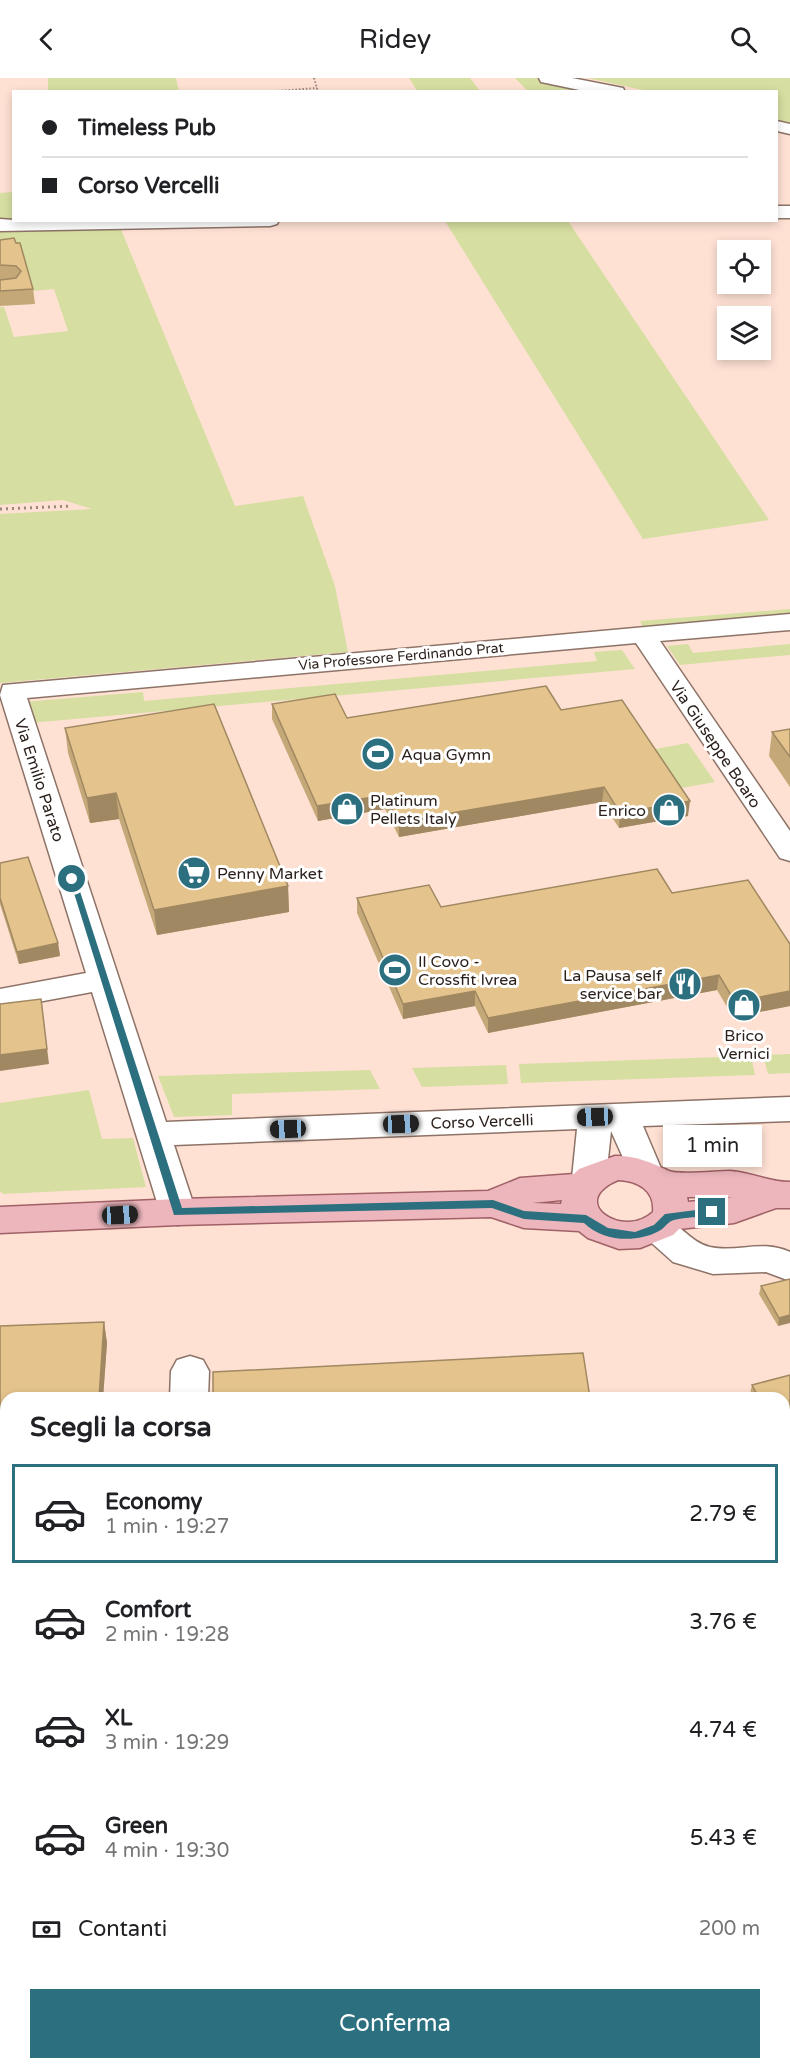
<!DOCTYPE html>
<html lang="it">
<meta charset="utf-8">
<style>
:root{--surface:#fff;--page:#f2f2f2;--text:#202124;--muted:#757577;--line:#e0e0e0;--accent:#2c7080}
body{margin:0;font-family:"Varela Round",sans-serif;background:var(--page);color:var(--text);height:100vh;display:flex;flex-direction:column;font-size:22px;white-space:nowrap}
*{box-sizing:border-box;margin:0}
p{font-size:20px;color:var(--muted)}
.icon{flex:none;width:33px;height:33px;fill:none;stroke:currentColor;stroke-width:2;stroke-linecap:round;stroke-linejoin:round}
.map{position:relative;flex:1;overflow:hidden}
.drawer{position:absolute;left:0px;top:1314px;width:790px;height:678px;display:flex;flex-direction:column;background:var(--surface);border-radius:18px 18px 0 0;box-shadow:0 3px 9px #0003}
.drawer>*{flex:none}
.guide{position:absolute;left:12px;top:12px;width:766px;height:132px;border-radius:0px;box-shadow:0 3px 9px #0003;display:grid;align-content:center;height:132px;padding:0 30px;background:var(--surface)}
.tools{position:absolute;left:717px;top:162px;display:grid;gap:12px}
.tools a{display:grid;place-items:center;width:54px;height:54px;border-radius:0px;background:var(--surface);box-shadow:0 3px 9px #0003;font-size:30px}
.end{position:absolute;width:27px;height:27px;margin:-14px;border:8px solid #2c7080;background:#fff;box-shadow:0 0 0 3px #fff}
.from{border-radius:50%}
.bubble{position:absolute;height:42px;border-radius:0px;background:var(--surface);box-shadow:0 3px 9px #0003;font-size:20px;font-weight:600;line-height:42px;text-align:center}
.car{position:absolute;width:18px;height:36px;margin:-18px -9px;border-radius:8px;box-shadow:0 0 4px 2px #0007;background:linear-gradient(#222 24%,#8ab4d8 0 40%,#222 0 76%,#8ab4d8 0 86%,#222 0)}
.guide b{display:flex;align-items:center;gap:21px;height:57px;font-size:22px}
.guide b+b{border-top:2px solid var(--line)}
.guide i{width:15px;height:15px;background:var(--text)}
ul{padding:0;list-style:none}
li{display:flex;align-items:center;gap:18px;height:99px;margin:0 12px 9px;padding:0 18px;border:3px solid transparent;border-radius:0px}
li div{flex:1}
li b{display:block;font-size:22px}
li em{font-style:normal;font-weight:600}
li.selected{border-color:var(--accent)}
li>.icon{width:54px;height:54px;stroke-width:1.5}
h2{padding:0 30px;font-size:27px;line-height:72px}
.pay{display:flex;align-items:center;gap:15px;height:66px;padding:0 30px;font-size:22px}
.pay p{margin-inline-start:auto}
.button{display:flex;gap:12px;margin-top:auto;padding:12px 30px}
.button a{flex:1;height:69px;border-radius:0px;background:var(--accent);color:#fff;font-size:24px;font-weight:600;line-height:69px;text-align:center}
header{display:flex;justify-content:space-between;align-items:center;height:78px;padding:0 30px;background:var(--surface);font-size:27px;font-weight:600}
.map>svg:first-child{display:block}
.green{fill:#d6dea1}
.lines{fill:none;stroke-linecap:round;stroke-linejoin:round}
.minor-casing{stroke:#8d7367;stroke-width:3}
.major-casing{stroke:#a06166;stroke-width:3}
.path-far1{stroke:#9b867c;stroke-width:2;stroke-dasharray:1.5 2;stroke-linecap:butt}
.path{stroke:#9b867c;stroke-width:3;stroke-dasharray:2 4;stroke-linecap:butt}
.minor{fill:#fff;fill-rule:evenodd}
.major{fill:#ecb6bc;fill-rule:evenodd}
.wall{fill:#c4a878}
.shaded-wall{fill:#a08862}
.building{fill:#e4c38c;stroke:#a08862;stroke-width:1.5}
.route{fill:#2c7080}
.labels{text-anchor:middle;stroke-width:6;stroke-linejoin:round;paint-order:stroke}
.far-street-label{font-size:14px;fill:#2a1f1a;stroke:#fff}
.street-label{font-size:16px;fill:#2a1f1a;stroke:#fff}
.poi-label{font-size:16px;fill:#2a1f1a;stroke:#fff;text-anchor:start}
</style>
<header><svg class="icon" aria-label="back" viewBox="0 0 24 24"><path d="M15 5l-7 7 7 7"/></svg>Ridey<svg class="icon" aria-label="search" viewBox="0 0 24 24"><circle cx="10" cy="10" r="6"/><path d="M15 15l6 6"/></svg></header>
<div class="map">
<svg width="790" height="1992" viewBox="0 0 790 1992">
<rect width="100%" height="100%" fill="#fee1d3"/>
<path class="green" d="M 48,0 L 176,0 L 179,13 L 48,13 Z
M 409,0 L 470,0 L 480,13 L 417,13 Z
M 515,0 L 537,0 L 602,13 L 528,13 Z
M 587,0 L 790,0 L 790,45 L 777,42 L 777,14 L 648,13 Z
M 13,114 L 14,142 L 0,146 L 0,115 Z
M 445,143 L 568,143 L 769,442 L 643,461 Z
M 120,149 L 235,428 L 303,418 L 335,508 L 348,574 L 0,605 L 0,436 L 92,431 L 63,422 L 0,427 L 0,229 L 4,229 L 14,259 L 68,253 L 54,211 L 21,214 L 0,203 L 0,154 Z
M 790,531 L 790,538 L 643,550 L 640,543 Z
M 688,566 L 693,575 L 790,566 L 790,577 L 680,587 L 667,568 Z
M 622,572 L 635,591 L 30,645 L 23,624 L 143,614 L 144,623 L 597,583 L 594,574 Z
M 688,665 L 715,704 L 671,712 L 645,673 Z
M 790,976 L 790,995 L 768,996 L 763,977 Z
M 751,978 L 755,997 L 521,1005 L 519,986 Z
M 506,987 L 508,1006 L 422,1009 L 412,990 Z
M 370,992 L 380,1011 L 232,1016 L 232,1037 L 174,1039 L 158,998 Z
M 89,1012 L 102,1061 L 133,1060 L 146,1109 L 3,1116 L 0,1113 L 0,1025 Z"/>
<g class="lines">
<defs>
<path id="minor" d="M 539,0 L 572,0 L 623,10 L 625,14 L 589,14 L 541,4 Z
M 777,43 L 790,46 L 790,56 L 777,53 Z
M 777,128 L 790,128 L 790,140 L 777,140 Z
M 0,141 L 14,142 L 279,142 L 277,146 L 270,148 L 0,153 Z
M 790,536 L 790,552 L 660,563 L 790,753 L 790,783 L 780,780 L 636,565 L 27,620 L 166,1044 L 790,1019 L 790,1043 L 643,1048 L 663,1095 L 658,1104 L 646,1107 L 634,1104 L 611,1053 L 606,1100 L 601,1109 L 589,1112 L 577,1109 L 572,1100 L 577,1051 L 174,1067 L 196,1134 L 190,1143 L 178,1147 L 166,1143 L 160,1134 L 92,914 L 0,931 L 0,911 L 86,895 L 0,617 L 3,607 Z
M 658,1137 C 679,1143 689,1164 710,1169 C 738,1175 761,1161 790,1174 L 790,1203 L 766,1194 L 713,1196 L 673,1184 L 645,1159 L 640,1150 L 645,1141 Z
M 190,1278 L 203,1282 L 209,1293 L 208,1320 L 170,1320 L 171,1293 L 177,1282 Z
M 790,1487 L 790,1524 L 784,1526 L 784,1489 Z"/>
<path id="major" d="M 615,1078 C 638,1078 649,1084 669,1093 C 679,1097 717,1093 730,1093 C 750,1094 769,1104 790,1104 L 790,1130 L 776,1130 L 734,1145 L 679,1151 L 673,1157 L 640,1170 L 619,1171 L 588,1160 L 579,1153 L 524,1150 L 491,1139 L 178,1147 L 0,1155 L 0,1129 L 178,1121 L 488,1113 L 520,1100 L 574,1096 L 579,1091 ZM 618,1102 C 638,1103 655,1112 653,1134 C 623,1162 566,1124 618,1102 ZM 687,1119 L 733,1119 L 688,1124 ZM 562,1122 L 561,1126 L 532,1125 Z"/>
</defs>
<use href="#minor" class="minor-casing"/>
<use href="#major" class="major-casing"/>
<path class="path-far1" d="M 314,0 L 318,14
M 264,14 L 317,10"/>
<path class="path" d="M 0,431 L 71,428"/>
<use href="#minor" class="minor"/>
<use href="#major" class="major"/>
</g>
<path class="wall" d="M 0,162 L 33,211 L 35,226 L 0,228 Z
M 272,626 L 347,640 L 561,632 L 688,738 L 619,750 L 602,724 L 399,759 L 385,731 L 318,743 L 272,641 Z
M 65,650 L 288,808 L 289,834 L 157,857 L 119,741 L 90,745 L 68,675 Z
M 790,651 L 790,709 L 769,678 L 772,654 Z
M 0,785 L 58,865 L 60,878 L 19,886 L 0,826 Z
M 672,815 L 790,866 L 790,928 L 733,939 L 717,912 L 488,955 L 475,928 L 403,941 L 357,835 L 357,820 L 441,829 Z
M 790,1201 L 778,1248 L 759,1216 L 761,1208 Z
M 104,1244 L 107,1265 L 103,1320 L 6,1320 L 6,1534 L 0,1535 L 0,1248 Z
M 790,1297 L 790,1364 L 784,1365 L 784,1320 L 749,1320 L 752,1307 Z"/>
<path class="shaded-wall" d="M 604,709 L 602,724 L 399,759 L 399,744 Z
M 116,715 L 119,741 L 90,745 L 87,720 Z
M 385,717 L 385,731 L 318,743 L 317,728 Z
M 690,723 L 688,738 L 619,750 L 620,735 Z
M 288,808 L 289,834 L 157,857 L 154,832 Z
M 58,865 L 60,878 L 19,886 L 17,874 Z
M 719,897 L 717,912 L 488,955 L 488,940 Z
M 475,913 L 475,928 L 403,941 L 403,926 Z
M 790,913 L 790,928 L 733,939 L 735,924 Z
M 41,921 L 49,986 L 0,993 L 0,977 Z
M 790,1237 L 790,1245 L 778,1248 L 779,1240 Z
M 104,1244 L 107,1265 L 103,1320 L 99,1320 Z
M 790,1348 L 790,1364 L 784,1365 L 784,1350 Z"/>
<path class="building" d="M 14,160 L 16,165 L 20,165 L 33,211 L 0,213 L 0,202 L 16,200 L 21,193 L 16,188 L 0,187 L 0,162 Z
M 546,608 L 561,632 L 622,622 L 690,723 L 620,735 L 604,709 L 399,744 L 385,717 L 317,728 L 272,626 L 335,616 L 347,640 Z
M 214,626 L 288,808 L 154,832 L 116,715 L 87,720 L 65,650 Z
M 790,651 L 790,679 L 772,654 Z
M 28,779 L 58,865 L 17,874 L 0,820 L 0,785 Z
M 657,791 L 672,815 L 748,802 L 790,866 L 790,913 L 735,924 L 719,897 L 488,940 L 475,913 L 403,926 L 357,820 L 429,807 L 441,829 Z
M 41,921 L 47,971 L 0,977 L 0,926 Z
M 790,1201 L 790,1237 L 779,1240 L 761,1208 Z
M 104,1244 L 99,1320 L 6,1320 L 6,1513 L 0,1514 L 0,1248 Z
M 583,1275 L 590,1320 L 213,1320 L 213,1294 Z
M 790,1297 L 790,1348 L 784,1350 L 784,1320 L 759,1320 L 752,1307 Z"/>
<path class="route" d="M 69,799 L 76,801 L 182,1130 L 493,1122 L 524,1133 L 586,1137 L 608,1150 L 635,1154 L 654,1147 L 665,1136 L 712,1130 L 718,1134 L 712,1138 C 700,1139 686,1139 674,1142 C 668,1143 665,1150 659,1153 C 637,1165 603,1164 584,1145 L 524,1141 L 492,1130 L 174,1137 Z"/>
<defs>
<symbol id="stadium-disc" viewBox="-11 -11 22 22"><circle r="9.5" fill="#2c7080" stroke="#fff"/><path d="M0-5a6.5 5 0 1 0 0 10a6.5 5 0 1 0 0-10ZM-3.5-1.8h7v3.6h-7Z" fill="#fff"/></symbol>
<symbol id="shop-disc" viewBox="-11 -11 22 22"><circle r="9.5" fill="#2c7080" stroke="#fff"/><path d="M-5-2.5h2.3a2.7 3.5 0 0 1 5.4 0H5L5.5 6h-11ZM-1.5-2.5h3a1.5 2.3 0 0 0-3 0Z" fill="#fff"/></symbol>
<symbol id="supermarket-disc" viewBox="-11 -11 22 22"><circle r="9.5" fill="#2c7080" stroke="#fff"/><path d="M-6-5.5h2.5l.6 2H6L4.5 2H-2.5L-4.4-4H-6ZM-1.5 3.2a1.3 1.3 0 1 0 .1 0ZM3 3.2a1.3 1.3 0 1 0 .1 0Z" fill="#fff"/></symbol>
<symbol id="restaurant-disc" viewBox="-11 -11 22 22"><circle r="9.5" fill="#2c7080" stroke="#fff"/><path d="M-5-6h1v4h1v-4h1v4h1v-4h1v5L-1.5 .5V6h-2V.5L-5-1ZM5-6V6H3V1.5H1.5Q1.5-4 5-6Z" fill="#fff"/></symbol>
</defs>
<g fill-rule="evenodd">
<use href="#stadium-disc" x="359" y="657" width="38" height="38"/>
<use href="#shop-disc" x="328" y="712" width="38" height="38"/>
<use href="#shop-disc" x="650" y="713" width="38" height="38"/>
<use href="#supermarket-disc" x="175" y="776" width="38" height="38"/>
<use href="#stadium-disc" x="376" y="873" width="38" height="38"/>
<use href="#restaurant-disc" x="666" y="887" width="38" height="38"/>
<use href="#shop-disc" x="725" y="908" width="38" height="38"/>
</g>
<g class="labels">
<g class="far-street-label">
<text transform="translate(401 578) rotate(-5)" y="5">Via Professore Ferdinando Prat</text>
</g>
<g class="street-label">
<text transform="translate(716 666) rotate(56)" y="6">Via Giuseppe Boaro</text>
<text transform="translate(40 702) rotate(72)" y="6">Via Emilio Parato</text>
<text transform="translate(482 1043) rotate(-2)" y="6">Corso Vercelli</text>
</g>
<g class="poi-label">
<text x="401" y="682">Aqua Gymn</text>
<text x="370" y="728">Platinum<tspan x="370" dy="18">Pellets Italy</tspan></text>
<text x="646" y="738" text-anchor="end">Enrico</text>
<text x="217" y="801">Penny Market</text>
<text x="418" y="889">Il Covo -<tspan x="418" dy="18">Crossfit Ivrea</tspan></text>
<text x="662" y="903" text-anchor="end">La Pausa self<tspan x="662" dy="18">service bar</tspan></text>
<text x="744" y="963" text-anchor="middle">Brico<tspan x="744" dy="18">Vernici</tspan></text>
</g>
</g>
</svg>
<div class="tools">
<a><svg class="icon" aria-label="locate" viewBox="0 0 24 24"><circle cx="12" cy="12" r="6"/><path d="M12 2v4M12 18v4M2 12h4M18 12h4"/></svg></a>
<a><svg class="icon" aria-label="layers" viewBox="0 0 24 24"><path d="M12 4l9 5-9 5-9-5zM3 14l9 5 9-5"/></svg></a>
</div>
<i class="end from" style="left:72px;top:801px"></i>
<i class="end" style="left:712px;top:1134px"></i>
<div class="bubble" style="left:663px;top:1047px;width:99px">1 min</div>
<i class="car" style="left:595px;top:1039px;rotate:268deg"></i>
<i class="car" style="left:401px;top:1046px;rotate:88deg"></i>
<i class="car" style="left:288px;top:1051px;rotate:268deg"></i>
<i class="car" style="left:120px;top:1137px;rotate:87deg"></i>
<div class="guide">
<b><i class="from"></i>Timeless Pub</b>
<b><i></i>Corso Vercelli</b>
</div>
<section class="drawer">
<h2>Scegli la corsa</h2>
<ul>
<li class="selected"><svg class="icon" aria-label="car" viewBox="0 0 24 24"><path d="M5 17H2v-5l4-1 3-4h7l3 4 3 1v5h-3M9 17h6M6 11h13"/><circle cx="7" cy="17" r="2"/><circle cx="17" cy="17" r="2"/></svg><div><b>Economy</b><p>1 min · 19:27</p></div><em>2.79 €</em></li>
<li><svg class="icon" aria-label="car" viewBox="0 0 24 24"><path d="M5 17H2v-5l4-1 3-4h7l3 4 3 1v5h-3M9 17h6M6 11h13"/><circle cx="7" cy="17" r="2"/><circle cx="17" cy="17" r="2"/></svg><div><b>Comfort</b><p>2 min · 19:28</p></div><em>3.76 €</em></li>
<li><svg class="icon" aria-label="car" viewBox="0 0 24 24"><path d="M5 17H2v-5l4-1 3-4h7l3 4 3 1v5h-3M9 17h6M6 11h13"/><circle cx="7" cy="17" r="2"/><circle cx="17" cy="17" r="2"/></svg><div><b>XL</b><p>3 min · 19:29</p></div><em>4.74 €</em></li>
<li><svg class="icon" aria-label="car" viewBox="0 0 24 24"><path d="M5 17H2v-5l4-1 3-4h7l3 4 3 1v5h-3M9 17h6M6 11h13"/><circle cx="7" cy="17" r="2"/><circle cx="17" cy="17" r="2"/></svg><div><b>Green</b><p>4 min · 19:30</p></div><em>5.43 €</em></li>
</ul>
<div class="pay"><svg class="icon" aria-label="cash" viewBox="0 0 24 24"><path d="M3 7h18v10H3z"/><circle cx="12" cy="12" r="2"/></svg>Contanti<p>200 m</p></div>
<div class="button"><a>Conferma</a></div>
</section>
</div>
